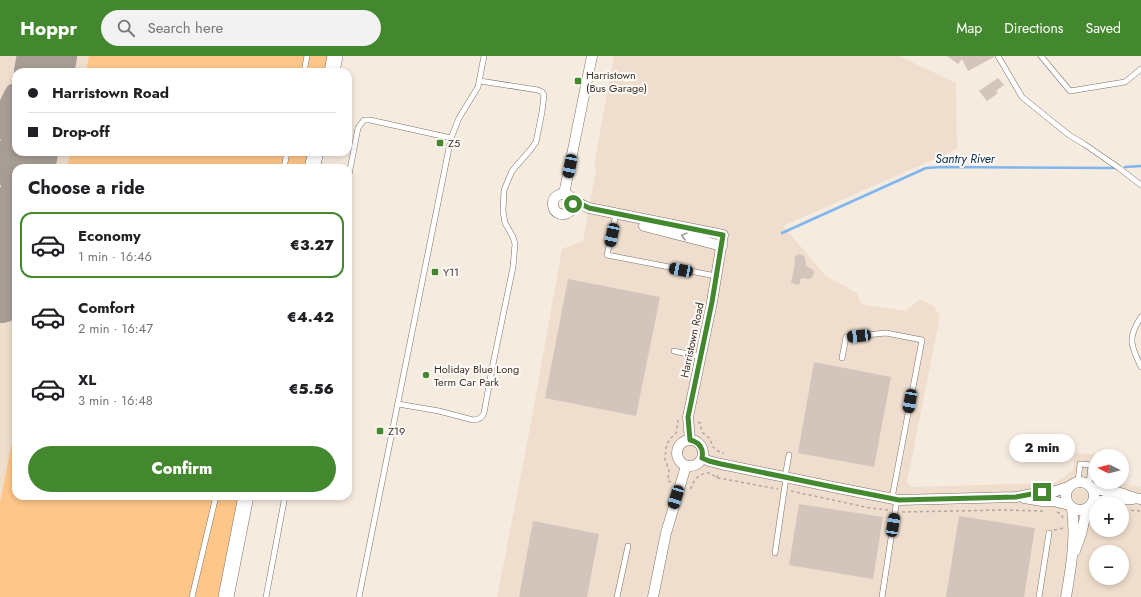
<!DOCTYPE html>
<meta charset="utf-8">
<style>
:root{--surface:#fff;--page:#f2f2f2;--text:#202124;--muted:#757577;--line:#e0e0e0;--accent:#43882e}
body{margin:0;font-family:Jost,sans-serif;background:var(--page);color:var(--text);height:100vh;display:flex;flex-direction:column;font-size:15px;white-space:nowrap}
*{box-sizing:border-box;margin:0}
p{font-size:13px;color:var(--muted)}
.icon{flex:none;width:22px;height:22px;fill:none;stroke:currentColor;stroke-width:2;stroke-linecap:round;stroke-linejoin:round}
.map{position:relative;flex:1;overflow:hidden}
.panel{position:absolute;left:12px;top:108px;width:340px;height:336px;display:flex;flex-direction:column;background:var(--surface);border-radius:12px;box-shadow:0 2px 6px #0003}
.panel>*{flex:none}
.guide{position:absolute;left:12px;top:12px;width:340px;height:88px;border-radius:12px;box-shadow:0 2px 6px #0003;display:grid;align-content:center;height:88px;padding:0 16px;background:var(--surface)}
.needle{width:26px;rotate:276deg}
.tools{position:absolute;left:1089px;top:393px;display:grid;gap:8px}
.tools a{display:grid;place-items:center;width:40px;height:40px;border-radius:50%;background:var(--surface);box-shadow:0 2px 6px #0003;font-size:20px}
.end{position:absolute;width:18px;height:18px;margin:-9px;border:5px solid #43882e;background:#fff;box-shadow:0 0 0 2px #fff}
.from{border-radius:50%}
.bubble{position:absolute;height:28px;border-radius:14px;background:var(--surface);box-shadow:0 2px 6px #0003;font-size:13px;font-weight:800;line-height:28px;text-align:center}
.car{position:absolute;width:12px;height:24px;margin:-12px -6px;border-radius:5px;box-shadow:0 0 3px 1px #0007;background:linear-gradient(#222 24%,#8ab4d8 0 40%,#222 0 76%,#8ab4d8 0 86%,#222 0)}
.guide b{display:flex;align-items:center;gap:14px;height:38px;font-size:15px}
.guide b+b{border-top:1px solid var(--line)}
.guide i{width:10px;height:10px;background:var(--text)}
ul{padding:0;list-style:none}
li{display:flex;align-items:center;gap:12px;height:66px;margin:0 8px 6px;padding:0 8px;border:2px solid transparent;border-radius:12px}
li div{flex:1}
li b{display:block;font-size:15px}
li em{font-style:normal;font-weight:800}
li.active{border-color:var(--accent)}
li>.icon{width:36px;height:36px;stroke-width:1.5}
h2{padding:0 16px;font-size:18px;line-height:48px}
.button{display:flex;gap:8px;margin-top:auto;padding:8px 16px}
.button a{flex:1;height:46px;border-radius:24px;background:var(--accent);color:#fff;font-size:16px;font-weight:800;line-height:46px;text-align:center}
header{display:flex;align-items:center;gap:24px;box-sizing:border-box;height:56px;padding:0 20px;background:var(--accent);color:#fff}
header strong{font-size:19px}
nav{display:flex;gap:22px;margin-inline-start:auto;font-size:14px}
.search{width:280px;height:36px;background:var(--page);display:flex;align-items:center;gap:10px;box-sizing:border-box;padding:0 14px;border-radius:22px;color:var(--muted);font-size:15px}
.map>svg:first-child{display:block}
.built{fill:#efdecd;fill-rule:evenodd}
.green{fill:#fec688}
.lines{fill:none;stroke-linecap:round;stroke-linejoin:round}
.stream{stroke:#7fb6f0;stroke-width:2.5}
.taxiway{stroke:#a69d94;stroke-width:24}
.runway{stroke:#a69d94;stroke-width:60}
.building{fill:#d3c5bc}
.service-casing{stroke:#7a7066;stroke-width:6}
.minor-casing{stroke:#7a7066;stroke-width:11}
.secondary-casing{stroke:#7a7066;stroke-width:16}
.path{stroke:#b1a89f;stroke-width:1.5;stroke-dasharray:3 3;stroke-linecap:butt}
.service{stroke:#fff;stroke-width:5}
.minor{stroke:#fff;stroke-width:10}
.secondary{stroke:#fff;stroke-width:15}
.oneway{stroke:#9c9997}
.route{stroke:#43882e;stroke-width:5}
.poi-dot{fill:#43882e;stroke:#fef9f4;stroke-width:1.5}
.labels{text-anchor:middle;stroke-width:4;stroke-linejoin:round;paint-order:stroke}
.poi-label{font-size:11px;fill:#38332f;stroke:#fef9f4;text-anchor:start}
.street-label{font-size:11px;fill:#38332f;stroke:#fef9f4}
.water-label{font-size:12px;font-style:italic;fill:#032d51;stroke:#fef9f4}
</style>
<header>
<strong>Hoppr</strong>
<div class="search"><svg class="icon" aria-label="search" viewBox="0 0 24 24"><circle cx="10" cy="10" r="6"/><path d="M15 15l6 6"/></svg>Search here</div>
<nav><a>Map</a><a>Directions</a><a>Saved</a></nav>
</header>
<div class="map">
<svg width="1141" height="541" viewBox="0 0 1141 541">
<rect width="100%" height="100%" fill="#f6ebdf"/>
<path class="built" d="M 0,0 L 324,0 L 320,16 L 16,16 L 16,96 L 302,96 L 299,112 L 16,112 L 16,440 L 0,541 Z
M 614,0 L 899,0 L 956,27 L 957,93 L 783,170 L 826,220 L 857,237 L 861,248 L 906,255 L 920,243 L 934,250 L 940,260 L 907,426 L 912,431 L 1055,427 L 1073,414 L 1075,397 L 1103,399 L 1096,400 L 1096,426 L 1113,426 L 1141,431 L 1141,541 L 497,541 L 528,383 L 562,193 L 583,185 L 596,114 L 594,109 ZM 1096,448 L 1122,448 L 1122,474 L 1096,474 ZM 1096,496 L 1122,496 L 1122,522 L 1096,522 Z"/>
<path class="green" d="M 89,0 L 331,0 L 328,16 L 86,16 Z
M 70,96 L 311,96 L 308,112 L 67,112 Z
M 16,366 L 16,440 L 240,440 L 220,541 L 0,541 L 0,446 Z"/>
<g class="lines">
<path class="stream" d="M 1125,111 L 1141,110
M 782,177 L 926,112 L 942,111 L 1114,112"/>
<path class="taxiway" d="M 26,16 L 32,0
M 0,71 L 16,39"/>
<path class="runway" d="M 44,16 L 47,0
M 25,112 L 28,96
M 0,237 L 16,157"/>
</g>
<path class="building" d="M 947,0 L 994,0 L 994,1 L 968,15 L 962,3 L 958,8 Z
M 998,22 L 1004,29 L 996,35 L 998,37 L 987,45 L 979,35 Z
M 800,198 L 805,201 L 806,210 L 812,213 L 814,216 L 813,220 L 810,223 L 801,222 L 799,229 L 791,227 L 795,207 L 794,201 L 797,199 Z
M 568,223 L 660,241 L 636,360 L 545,342 Z
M 814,306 L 891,321 L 874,411 L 798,397 Z
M 799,448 L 883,461 L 873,523 L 789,509 Z
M 959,460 L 1035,472 L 1024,541 L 946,541 Z
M 533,465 L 599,478 L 587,541 L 519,541 Z"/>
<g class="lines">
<defs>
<path id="service" d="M 998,0 L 1022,41 L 1069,79 L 1084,88 L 1119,112 L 1141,129
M 1041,0 L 1070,35 L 1125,26 L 1141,13
M 304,16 L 307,0
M 284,112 L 287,96
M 348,124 L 358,72 L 364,64 L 370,64 L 451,82
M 615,163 L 607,199 L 716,220
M 1141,261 C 1127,282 1131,290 1141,311
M 674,295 L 701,301
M 842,302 L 846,281 L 886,277 L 922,284 L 892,442
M 398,348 L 439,355 L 473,364 C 479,364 482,362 484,357 L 492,313 L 513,211 L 515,188 L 513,181 L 505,167 L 503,155 L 504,134 L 512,115 L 531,93 L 536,86 L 542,56 L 544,39 L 542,36 L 538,34 L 480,25
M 785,421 L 789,399
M 1078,426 L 1080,408 L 1091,409 L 1089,429
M 775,497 L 786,422
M 192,541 L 216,440
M 266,541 L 285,440
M 359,541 L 451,82 L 459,62 L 478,31 L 484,0
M 617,541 L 628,490
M 882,541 L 897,443
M 1039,541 L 1049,477"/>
<path id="minor" d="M 564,138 L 592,0
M 573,144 C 576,161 554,163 553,149 C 552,141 561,135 568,139 C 571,141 572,144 575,145 C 579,148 585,150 589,152 L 723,179 L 712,246 L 688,361 L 690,384
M 644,170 L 722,190
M677 397a13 13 0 1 1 26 0a13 13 0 1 1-26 0Z
M 702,402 L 709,405 L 721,408 L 838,432 L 899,444 L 1016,441 L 1042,436 L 1053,436 L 1068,431
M1066 440a14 14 0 1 1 28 0a14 14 0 1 1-28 0Z
M 1092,432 L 1106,435 L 1117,436 L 1135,442 L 1141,443
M 1024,442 L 1042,445 L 1053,445 L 1069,449
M 1093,446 C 1106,444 1119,444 1133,443
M 1075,495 L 1081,478 L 1087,453
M 653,541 L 666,477 L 686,410
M 1066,541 C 1071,512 1076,482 1072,453"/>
<path id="secondary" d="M 332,16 L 335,0
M 312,112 L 316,96
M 226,541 L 246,440"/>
</defs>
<use href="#service" class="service-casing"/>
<use href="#minor" class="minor-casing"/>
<use href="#secondary" class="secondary-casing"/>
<path class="path" d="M 698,366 L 700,367 L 702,376 L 710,383 L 713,391 L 718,395 L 723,397 L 723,398
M 717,422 L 718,417
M 671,426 L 668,425 L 669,414 L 665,403 L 666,392 L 669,384 L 676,377 L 678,364
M 690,432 L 691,432 C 693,425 699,417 708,417 C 711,417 714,420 717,422 C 718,422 723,423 724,423 L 778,433
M 791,435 L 870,452 L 888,454
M 1125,454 L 1141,455
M 902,456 L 1003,454 L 1044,455
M 1057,456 L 1061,458 L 1063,462
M 1054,474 L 1064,472"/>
<use href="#service" class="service"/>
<use href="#minor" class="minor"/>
<use href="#secondary" class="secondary"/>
</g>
<defs><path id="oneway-chevron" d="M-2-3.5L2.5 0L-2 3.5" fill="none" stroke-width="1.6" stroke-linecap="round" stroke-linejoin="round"/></defs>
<use class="oneway" href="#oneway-chevron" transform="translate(684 180) rotate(-165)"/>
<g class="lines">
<path class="route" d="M 573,148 L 573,144 L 589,152 L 723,179 L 712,246 L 688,361 L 690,384 C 699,386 704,392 702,402 L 709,405 L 721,408 L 838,432 L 899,444 L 1016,441 L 1042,436"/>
</g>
<g class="poi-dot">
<rect x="574" y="21" width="8" height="8" rx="2"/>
<rect x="436" y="83" width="8" height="8" rx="2"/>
<rect x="431" y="212" width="8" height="8" rx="2"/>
<circle cx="426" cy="319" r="4"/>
<rect x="376" y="371" width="8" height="8" rx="2"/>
</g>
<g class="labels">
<g class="poi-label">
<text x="586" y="23">Harristown<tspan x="586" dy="13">(Bus Garage)</tspan></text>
<text x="448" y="91">Z5</text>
<text x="443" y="220">Y11</text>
<text x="434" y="317">Holiday Blue Long<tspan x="434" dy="13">Term Car Park</tspan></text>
<text x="388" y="379">Z19</text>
</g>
<g class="street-label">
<text transform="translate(692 284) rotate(-78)" y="4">Harristown Road</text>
</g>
<g class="water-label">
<text x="965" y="107">Santry River</text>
</g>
</g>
</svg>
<div class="tools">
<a><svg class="needle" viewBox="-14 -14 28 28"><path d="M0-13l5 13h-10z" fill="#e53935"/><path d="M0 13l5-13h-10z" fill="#757577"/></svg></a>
<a>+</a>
<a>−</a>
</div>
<i class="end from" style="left:573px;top:148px"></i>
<i class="end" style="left:1042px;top:436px"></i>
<div class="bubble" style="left:1009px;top:378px;width:66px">2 min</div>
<i class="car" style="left:570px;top:110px;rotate:191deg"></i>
<i class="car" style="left:612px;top:179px;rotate:192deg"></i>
<i class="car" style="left:681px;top:214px;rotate:281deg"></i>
<i class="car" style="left:859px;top:280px;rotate:264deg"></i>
<i class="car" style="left:910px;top:345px;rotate:190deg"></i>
<i class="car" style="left:676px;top:441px;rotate:197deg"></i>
<i class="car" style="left:893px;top:469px;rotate:9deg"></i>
<div class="guide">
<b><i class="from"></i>Harristown Road</b>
<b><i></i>Drop-off</b>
</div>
<section class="panel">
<h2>Choose a ride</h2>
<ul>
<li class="active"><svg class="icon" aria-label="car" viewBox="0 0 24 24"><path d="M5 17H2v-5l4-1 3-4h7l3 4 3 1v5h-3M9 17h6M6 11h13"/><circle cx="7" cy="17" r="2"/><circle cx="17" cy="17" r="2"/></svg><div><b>Economy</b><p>1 min · 16:46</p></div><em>€3.27</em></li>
<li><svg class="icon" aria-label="car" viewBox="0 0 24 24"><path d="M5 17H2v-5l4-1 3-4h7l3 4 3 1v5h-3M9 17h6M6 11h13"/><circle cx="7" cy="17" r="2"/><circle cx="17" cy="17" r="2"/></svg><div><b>Comfort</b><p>2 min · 16:47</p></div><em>€4.42</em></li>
<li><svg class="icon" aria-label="car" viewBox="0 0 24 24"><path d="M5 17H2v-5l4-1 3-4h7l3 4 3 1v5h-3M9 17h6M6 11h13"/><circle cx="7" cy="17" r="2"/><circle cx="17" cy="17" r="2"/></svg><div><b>XL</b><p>3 min · 16:48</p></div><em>€5.56</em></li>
</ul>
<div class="button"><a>Confirm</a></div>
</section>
</div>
